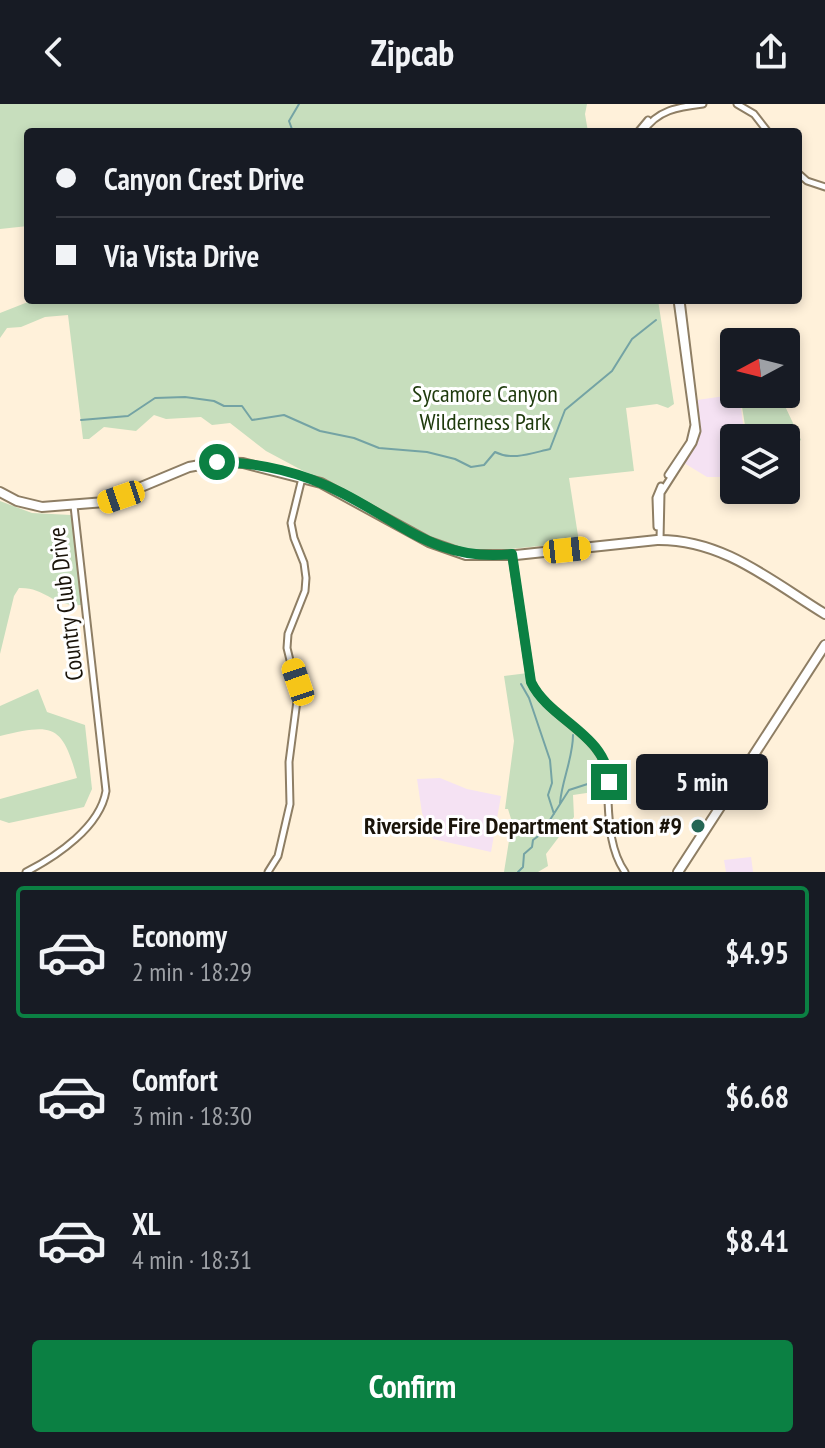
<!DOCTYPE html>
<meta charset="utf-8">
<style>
:root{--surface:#171b24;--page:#242831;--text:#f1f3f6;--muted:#9ea1a6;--line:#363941;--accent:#0b8043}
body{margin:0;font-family:"PT Sans Narrow",sans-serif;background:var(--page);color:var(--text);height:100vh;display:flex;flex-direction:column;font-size:30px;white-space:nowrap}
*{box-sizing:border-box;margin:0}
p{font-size:26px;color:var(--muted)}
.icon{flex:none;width:44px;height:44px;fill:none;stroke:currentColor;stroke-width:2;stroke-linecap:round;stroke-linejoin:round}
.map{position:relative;height:768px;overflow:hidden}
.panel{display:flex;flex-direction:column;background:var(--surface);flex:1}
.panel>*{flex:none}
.hud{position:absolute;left:24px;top:24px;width:778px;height:176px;border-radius:8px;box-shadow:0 4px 12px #0003;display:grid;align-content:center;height:176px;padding:0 32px;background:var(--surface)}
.needle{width:52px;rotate:263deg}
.controls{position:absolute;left:720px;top:224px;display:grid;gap:16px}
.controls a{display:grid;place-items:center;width:80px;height:80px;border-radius:8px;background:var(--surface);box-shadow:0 4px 12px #0003;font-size:40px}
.end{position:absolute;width:36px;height:36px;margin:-18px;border:10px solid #0b8043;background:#fff;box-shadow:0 0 0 4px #fff}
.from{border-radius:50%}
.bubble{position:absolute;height:56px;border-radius:8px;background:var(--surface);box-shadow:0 4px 12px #0003;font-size:26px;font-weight:600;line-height:56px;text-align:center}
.car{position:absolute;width:24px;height:48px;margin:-24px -12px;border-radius:10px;box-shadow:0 0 6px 2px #0007;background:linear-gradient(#f5c518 24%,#345 0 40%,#f5c518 0 76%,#345 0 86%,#f5c518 0)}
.hud b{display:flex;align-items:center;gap:28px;height:76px;font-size:30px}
.hud b+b{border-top:2px solid var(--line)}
.hud i{width:20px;height:20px;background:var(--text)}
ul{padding:14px 0 0;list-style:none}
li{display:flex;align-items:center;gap:24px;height:132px;margin:0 16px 12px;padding:0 16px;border:4px solid transparent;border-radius:8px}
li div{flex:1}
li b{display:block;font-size:30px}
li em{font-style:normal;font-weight:600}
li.current{border-color:var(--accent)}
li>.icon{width:72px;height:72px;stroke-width:1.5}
.button{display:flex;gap:16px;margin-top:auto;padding:16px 32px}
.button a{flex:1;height:92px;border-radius:8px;background:var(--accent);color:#fff;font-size:32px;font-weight:600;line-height:92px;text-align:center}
header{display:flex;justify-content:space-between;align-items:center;height:104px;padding:0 32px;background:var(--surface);font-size:36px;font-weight:600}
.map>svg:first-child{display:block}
.education{fill:#f5e2f3}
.green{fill:#c7debd}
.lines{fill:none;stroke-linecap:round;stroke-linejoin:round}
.stream{stroke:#74a3a4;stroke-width:2}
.minor-casing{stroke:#8e7e64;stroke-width:9}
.major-casing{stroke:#8e7e64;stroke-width:12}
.minor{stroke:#fff;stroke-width:5}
.major{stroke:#fff;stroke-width:8}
.route{stroke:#0b8043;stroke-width:10}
.poi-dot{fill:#246655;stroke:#fff;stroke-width:3}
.labels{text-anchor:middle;stroke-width:6;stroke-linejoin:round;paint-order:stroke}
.park-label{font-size:24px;fill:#1e3a0c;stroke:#fff}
.street-label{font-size:24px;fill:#1a140a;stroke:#fff}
.poi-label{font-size:24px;font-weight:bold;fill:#1a140a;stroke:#fff;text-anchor:end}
</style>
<header><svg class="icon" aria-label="back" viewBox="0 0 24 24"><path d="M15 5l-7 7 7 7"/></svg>Zipcab<svg class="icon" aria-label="share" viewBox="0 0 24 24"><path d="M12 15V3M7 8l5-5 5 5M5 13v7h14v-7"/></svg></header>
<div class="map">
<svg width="825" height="768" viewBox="0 0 825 768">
<rect width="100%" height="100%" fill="#fff1da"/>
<path class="education" d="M 739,290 L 745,334 L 734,334 L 734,373 L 707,373 L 684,359 L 698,332 L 700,317 L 697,296 Z
M 440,674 L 467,685 L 501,692 L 491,748 L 433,735 L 422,709 L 417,675 Z
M 751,753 L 753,768 L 726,768 L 724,756 Z"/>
<path class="green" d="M 0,0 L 587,0 L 585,10 L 588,28 L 28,28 L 28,122 L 0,125 Z
M 33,196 L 658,196 L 674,300 L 668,304 L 657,300 L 626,304 L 634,367 L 569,374 L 579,438 L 480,448 L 451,446 L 266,347 L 230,319 L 212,321 L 201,313 L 166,315 L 154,311 L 136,327 L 104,323 L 89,335 L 83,335 L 68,211 L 45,213 L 21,223 L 7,224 L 0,234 L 0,209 Z
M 740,290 L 772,290 L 776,300 L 784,300 L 801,336 L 786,345 L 786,334 L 747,334 Z
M 0,397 L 32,409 L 71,411 L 82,501 C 52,503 46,483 19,484 L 14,492 L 0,550 Z
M 528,569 L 536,588 L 591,638 L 607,668 L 607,686 L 573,691 L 574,713 L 546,750 L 548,762 L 538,768 L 504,768 L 512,718 L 508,705 L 505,705 L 514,637 L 504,572 Z
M 38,585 L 47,608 L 85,621 L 92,685 L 84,703 L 9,719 L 0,716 L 0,695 L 77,674 C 62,619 52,620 0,632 L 0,602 Z"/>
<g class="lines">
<path class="stream" d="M 293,28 L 289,17 L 299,0
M 81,316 L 128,312 L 155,294 L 185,293 L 214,297 L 224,302 L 242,302 L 252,316 L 284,311 L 320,327 L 354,334 L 379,344 L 427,348 L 455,355 L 471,363 L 484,361 L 495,348 C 512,357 532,349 550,345 L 565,306 L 612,267 L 632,235 L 656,216
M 521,580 L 529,594 L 550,656 L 552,679 L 548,691 L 554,710
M 560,699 C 562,676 573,654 573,631
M 518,768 L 523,763 L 524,750 L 532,743 L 533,736 L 541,730 L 569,686 L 603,675"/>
<defs>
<path id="minor" d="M 737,0 L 754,10 L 768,28
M 638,28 L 648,16
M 643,28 C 657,6 678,3 703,0
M 798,69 L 807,77 L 825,83
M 668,371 L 690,338 L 694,321 L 677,196
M 657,423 L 656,394 L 661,382
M 660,436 L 661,389 L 693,339 L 697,327 L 681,196
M 512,451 L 531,578 C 548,613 589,624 605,660 C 610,673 608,684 608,697 C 609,721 611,748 625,768
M 26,768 C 57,752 100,723 106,687 L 74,402
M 268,768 L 278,752 L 290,700 L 289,658 L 298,589 L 287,544 L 288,530 L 305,487 L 306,474 L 304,459 L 294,434 L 291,419 L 302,374"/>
<path id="major" d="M 0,388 L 17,397 L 42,403 L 105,398 L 189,363 L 217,358 L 243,359 L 321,379 L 429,438 L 466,451 L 516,451 L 657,436 C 723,435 771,477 825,510
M 678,768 L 825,541"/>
</defs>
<use href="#minor" class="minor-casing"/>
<use href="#major" class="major-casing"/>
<use href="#minor" class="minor"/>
<use href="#major" class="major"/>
</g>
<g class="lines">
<path class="route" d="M 217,358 C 259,358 304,369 342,389 C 403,420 438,458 512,450 L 531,578 C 549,616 607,630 609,678"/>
</g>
<circle class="poi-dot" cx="698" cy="722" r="8"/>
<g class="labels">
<g class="park-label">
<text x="485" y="298">Sycamore Canyon<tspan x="485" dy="28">Wilderness Park</tspan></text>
</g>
<g class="street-label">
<text transform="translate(66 500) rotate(-97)" y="8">Country Club Drive</text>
</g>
<g class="poi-label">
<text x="682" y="730">Riverside Fire Department Station #9</text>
</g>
</g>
</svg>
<div class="controls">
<a><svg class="needle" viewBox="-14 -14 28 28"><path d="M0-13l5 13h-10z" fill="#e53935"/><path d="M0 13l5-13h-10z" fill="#9ea1a6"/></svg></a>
<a><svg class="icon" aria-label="layers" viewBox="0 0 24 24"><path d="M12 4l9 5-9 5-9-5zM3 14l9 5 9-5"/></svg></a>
</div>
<i class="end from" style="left:217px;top:358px"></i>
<i class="end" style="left:609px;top:678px"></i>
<div class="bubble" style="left:636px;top:650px;width:132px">5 min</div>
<i class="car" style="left:121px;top:393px;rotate:251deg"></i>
<i class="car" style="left:567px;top:446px;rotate:84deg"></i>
<i class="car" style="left:298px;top:578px;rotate:341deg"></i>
<div class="hud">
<b><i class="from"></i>Canyon Crest Drive</b>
<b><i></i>Via Vista Drive</b>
</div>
</div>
<section class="panel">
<ul>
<li class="current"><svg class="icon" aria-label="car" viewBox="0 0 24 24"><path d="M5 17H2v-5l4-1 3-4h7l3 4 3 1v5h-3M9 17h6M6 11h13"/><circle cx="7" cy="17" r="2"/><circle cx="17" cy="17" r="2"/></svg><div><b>Economy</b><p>2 min · 18:29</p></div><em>$4.95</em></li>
<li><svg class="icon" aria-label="car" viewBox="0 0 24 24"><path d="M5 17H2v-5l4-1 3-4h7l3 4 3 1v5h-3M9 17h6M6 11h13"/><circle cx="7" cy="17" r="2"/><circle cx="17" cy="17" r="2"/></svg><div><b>Comfort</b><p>3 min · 18:30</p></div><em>$6.68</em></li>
<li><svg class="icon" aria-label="car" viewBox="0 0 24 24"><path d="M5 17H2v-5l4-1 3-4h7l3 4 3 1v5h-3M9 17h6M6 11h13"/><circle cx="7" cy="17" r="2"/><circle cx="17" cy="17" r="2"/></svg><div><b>XL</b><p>4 min · 18:31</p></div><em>$8.41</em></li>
</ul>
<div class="button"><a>Confirm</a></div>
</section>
